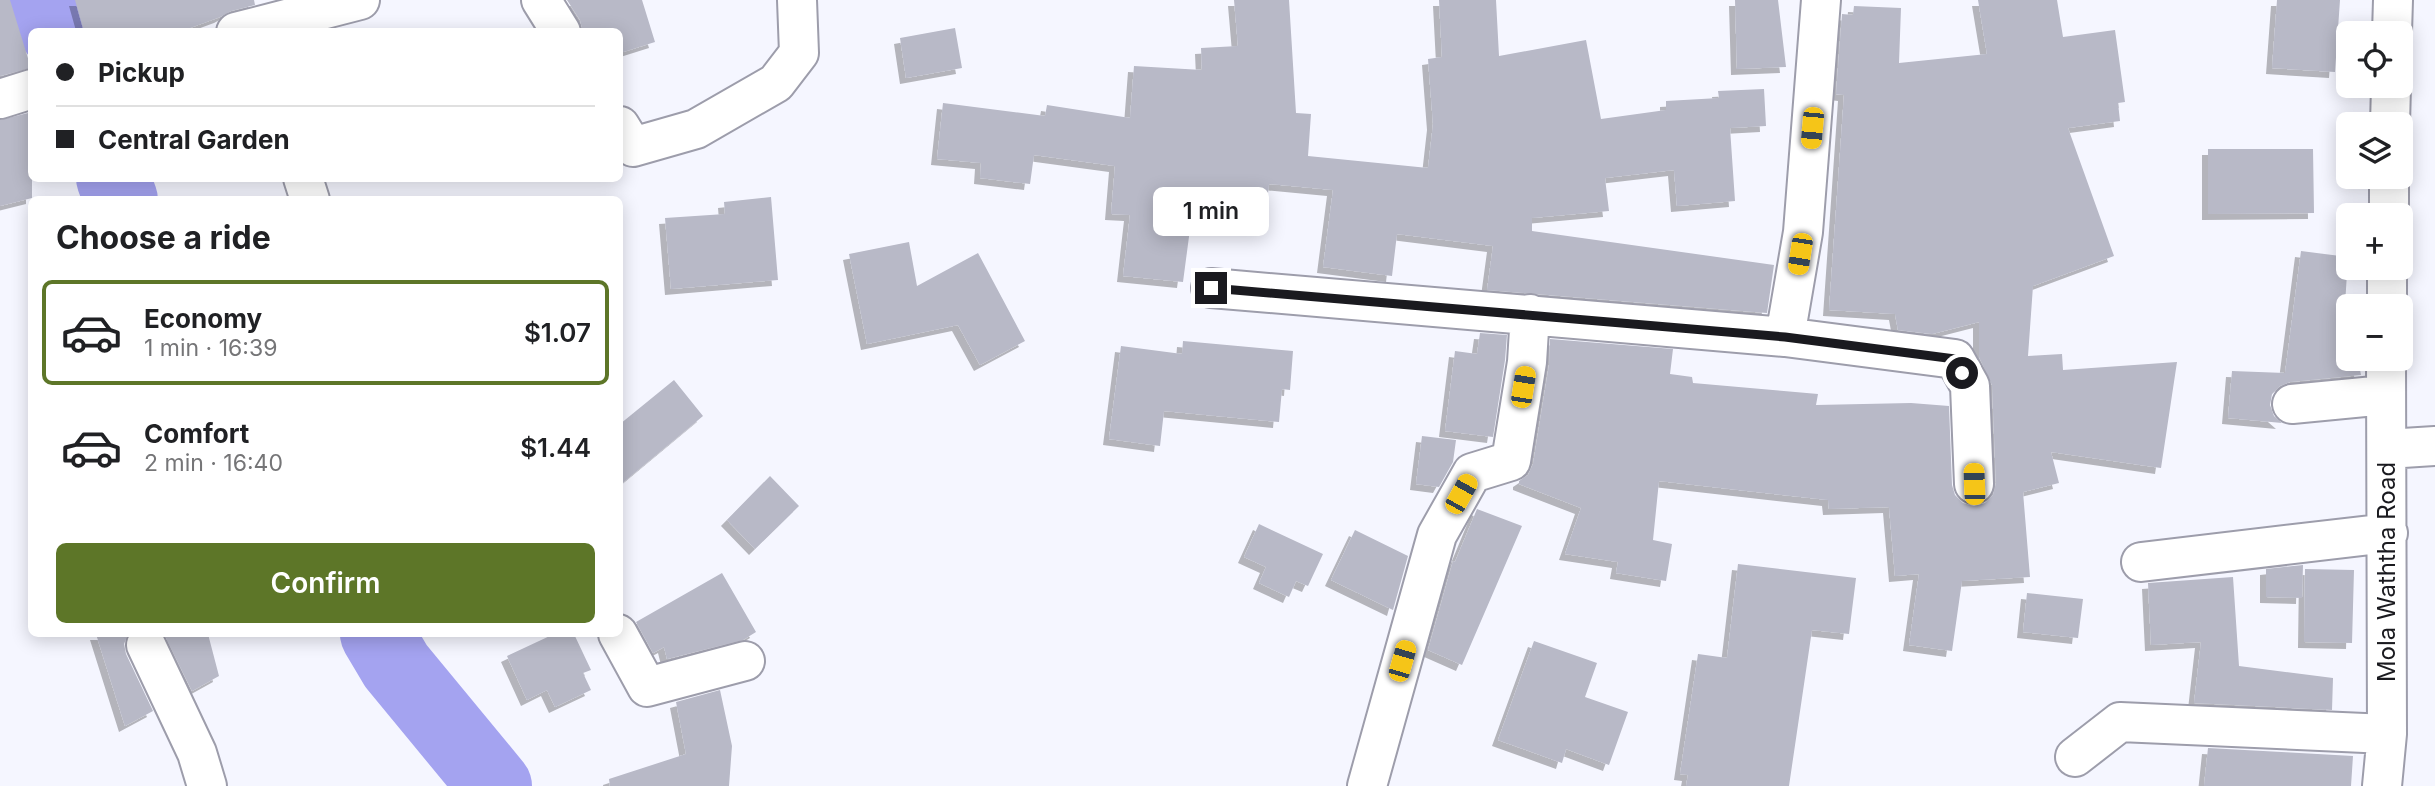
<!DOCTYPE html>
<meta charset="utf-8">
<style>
:root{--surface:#fff;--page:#f2f2f2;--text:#202124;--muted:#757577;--line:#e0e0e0;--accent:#5d7628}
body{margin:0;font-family:Inter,sans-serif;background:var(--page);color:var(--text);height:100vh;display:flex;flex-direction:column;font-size:26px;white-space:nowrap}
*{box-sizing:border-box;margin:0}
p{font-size:23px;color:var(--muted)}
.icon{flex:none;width:38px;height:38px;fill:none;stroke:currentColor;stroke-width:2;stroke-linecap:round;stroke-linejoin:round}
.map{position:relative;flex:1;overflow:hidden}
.sheet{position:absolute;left:28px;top:196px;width:595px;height:441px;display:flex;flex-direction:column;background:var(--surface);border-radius:10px;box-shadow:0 4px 18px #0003}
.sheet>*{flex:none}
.guide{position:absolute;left:28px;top:28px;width:595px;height:154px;border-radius:10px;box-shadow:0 4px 18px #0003;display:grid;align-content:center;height:154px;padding:0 28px;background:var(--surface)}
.tools{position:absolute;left:2336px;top:21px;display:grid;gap:14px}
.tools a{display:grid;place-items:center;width:77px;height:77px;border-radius:10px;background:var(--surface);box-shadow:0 4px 18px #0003;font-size:35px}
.end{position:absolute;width:32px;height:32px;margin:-16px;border:9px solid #1a1a1f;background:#fff;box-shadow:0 0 0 4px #fff}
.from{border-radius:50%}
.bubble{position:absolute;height:49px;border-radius:10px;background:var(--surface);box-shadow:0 4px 18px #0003;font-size:23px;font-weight:600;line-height:49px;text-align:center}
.car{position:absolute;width:21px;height:42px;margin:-21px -10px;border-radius:9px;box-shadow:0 0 5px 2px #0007;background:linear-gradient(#f5c518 24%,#345 0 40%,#f5c518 0 76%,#345 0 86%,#f5c518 0)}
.guide b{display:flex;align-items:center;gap:24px;height:66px;font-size:26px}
.guide b+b{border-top:2px solid var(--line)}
.guide i{width:18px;height:18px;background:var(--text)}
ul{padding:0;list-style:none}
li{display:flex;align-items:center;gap:21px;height:105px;margin:0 14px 10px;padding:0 14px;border:4px solid transparent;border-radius:10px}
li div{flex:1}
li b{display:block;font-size:26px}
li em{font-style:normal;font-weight:600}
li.active{border-color:var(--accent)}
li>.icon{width:63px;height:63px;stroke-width:1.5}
h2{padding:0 28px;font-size:32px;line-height:84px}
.primary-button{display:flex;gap:14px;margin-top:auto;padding:14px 28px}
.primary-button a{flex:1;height:80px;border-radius:10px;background:var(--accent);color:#fff;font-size:28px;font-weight:600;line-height:80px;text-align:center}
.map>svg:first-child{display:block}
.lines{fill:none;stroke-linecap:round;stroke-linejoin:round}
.river{stroke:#a4a3f0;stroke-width:74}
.building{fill:#b8b9c7;filter:url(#shadow)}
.minor-casing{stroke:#9d9dab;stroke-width:42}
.minor{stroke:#fff;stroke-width:38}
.route{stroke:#1a1a1f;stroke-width:9}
.labels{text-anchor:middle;stroke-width:5;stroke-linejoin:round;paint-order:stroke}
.street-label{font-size:24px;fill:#1a1a1f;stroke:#fff}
</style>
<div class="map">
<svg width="2435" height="786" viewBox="0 0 2435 786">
<defs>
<filter id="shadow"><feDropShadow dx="-6" dy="6" stdDeviation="0" flood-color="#0004"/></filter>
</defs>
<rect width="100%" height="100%" fill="#f5f6ff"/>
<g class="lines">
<path class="river" d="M 46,0 L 57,32
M 113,178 L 121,200
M 377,634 L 396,666 L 495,786"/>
</g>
<path class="building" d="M 0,0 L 10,0 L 31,68 L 0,76 Z
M 75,0 L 254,0 L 255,5 L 231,11 L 220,17 L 179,32 L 84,32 Z
M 567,0 L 642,0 L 655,42 L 620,53 L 620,32 L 583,32 L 580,20 Z
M 1234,0 L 1289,0 L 1296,113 L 1311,114 L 1308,156 L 1428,168 L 1433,124 L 1428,59 L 1442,57 L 1439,0 L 1496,0 L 1499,56 L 1586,40 L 1601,119 L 1666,110 L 1666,101 L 1719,98 L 1718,91 L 1764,89 L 1766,126 L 1730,128 L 1735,201 L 1677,206 L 1674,170 L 1605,178 L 1609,211 L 1532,218 L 1532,231 L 1774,265 L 1767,313 L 1487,290 L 1493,246 L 1397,234 L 1392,276 L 1323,267 L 1333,190 L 1269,184 L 1265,221 L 1192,214 L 1183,282 L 1123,276 L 1130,215 L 1111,214 L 1115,166 L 1034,155 L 1030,184 L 980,178 L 981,163 L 937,159 L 943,103 L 1045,116 L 1047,105 L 1130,118 L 1134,66 L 1202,70 L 1201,48 L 1238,46 Z
M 1735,0 L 1778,0 L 1786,67 L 1737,69 Z
M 1978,0 L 2057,0 L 2063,37 L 2115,30 L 2125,102 L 2118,103 L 2120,121 L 2068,128 L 2114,256 L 2033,286 L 2028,356 L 2062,354 L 2063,370 L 2177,362 L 2161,468 L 2051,452 L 2059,483 L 2023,492 L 2030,577 L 1962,581 L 1952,651 L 1909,645 L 1919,574 L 1895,576 L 1889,507 L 1829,509 L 1828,500 L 1659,481 L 1653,540 L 1672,544 L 1666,581 L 1616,573 L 1618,562 L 1565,554 L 1581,508 L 1519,484 L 1519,481 L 1528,475 L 1533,464 L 1549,365 L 1550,339 L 1673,349 L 1670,374 L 1692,377 L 1693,383 L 1818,394 L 1816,405 L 1911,403 L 1949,406 L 1952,485 L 1955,495 L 1963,503 L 1974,506 L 1985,503 L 1993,495 L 1996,483 L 1992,385 L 1979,357 L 1979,322 L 1932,334 L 1898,330 L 1895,314 L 1829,310 L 1844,95 L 1836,94 L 1842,14 L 1853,15 L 1854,6 L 1901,8 L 1899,63 L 1987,54 Z
M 2277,0 L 2340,0 L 2335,72 L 2272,68 Z
M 955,28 L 962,68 L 906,78 L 900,38 Z
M 32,112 L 32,198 L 0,206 L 0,120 Z
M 2208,149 L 2313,149 L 2314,213 L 2208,214 Z
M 771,197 L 778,280 L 671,289 L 665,218 L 725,214 L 724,202 Z
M 909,242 L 917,286 L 978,253 L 1025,341 L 980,365 L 958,325 L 867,344 L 849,254 Z
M 2301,251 L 2348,257 L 2345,305 L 2348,307 L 2348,359 L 2358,359 L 2361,375 L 2290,382 L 2280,386 L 2272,394 L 2270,405 L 2274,416 L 2282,423 L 2228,418 L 2232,371 L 2285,373 Z
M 1480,333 L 1507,335 L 1505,360 L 1493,437 L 1445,431 L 1455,351 L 1477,354 Z
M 1183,341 L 1293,351 L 1290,390 L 1282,389 L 1279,422 L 1164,411 L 1160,446 L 1109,439 L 1121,346 L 1182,354 Z
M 674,380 L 703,416 L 620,485 L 620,424 Z
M 1422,436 L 1456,440 L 1453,462 L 1439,487 L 1416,484 Z
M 770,476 L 799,506 L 755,549 L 727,520 Z
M 1477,509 L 1522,526 L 1462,665 L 1428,650 L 1453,561 L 1455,562 Z
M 1259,524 L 1323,554 L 1308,586 L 1296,581 L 1289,597 L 1259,583 L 1266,567 L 1244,557 Z
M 1355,530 L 1408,556 L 1393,610 L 1331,580 Z
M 1738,564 L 1856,578 L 1849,634 L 1812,630 L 1789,786 L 1686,786 L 1688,775 L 1680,774 L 1698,654 L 1727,658 Z
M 2303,565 L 2302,598 L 2266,597 L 2266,569 Z
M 2305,569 L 2354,570 L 2352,643 L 2304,642 Z
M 722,573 L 756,632 L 743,640 L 667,659 L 664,647 L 653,653 L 636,622 Z
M 2233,577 L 2239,666 L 2333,678 L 2332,710 L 2194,703 L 2201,642 L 2151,645 L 2148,583 Z
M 2027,593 L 2083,599 L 2078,638 L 2023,632 Z
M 96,634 L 128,634 L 124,644 L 126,654 L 153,711 L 125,726 Z
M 164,634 L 208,634 L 219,676 L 192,691 Z
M 554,634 L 574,634 L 591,670 L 583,673 L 591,690 L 555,707 L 547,690 L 527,700 L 507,656 Z
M 1534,641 L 1597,663 L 1585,697 L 1628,712 L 1609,765 L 1566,749 L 1562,763 L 1498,740 Z
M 720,690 L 732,746 L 729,786 L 610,786 L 609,779 L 686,754 L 676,702 Z
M 2208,748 L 2353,756 L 2351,786 L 2204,786 Z"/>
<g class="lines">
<defs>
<path id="minor" d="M 541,0 L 561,32
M 236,32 L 360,0
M 2392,33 L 2393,0
M 0,99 L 32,89
M 2390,124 L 2391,86
M 620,126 L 633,147 L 696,129 L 776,83 L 799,53 L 797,0
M 303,178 L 310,200
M 2389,215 L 2389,177
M 1211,288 L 1785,337 L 1803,232 L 1821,0
M 2387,306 L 2387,268
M 1785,337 L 1955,359 L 1970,386 L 1974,484
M 2292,404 L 2385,395
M 2387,449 L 2435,446
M 2141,562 L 2388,533
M 618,634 L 647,687 L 745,661
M 146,645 L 197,753 L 207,786
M 2075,757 L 2120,722 L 2387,734
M 1367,786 L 1437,535 L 1472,473 L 1511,461 L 1527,362 L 1530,314
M 2382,786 L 2387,734 L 2386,359"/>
</defs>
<use href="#minor" class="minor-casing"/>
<use href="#minor" class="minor"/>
</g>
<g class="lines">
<path class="route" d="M 1211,288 L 1785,337 L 1955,359 L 1962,373"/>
</g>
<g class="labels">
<g class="street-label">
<text transform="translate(2387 572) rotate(-90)" y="8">Mola Waththa Road</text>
</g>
</g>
</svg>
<div class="tools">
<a><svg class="icon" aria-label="locate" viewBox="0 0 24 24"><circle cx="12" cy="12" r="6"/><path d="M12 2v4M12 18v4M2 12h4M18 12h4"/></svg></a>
<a><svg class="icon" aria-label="layers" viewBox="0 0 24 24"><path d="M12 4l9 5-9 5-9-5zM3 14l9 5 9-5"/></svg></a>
<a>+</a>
<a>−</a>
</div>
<i class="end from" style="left:1962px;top:373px"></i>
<i class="end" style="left:1211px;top:288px"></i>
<div class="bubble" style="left:1153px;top:187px;width:116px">1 min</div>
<i class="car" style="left:1812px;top:128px;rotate:185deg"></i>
<i class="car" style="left:1800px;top:254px;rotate:189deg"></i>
<i class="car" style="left:1523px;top:387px;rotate:9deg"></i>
<i class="car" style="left:1974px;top:484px;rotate:358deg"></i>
<i class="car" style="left:1461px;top:494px;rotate:29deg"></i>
<i class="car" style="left:1402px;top:661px;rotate:16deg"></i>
<div class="guide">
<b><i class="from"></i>Pickup</b>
<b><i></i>Central Garden</b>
</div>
<section class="sheet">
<h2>Choose a ride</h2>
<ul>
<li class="active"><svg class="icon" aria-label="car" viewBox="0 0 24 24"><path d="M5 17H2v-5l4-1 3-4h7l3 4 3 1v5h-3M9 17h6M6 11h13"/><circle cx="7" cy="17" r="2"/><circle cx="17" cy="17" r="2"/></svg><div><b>Economy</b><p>1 min · 16:39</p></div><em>$1.07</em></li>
<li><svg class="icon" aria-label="car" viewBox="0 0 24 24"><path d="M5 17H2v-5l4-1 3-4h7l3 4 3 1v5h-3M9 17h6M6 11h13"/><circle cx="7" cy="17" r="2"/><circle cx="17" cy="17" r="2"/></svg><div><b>Comfort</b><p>2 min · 16:40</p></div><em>$1.44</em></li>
</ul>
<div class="primary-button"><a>Confirm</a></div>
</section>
</div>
